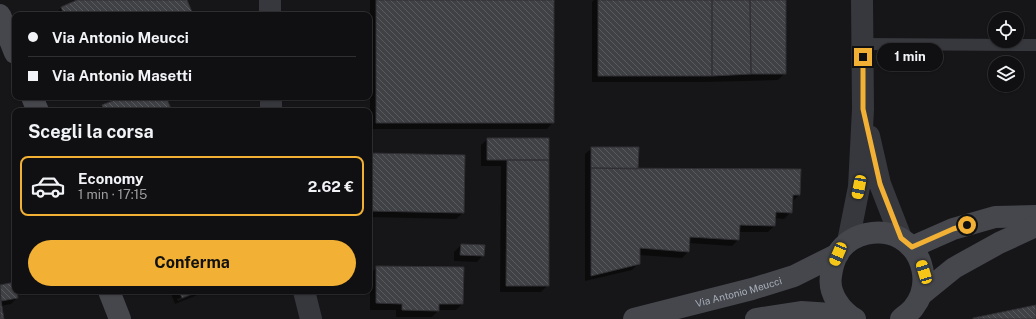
<!DOCTYPE html>
<html lang="it">
<meta charset="utf-8">
<style>
:root{--surface:#101012;--page:#1e1e20;--text:#f1f3f6;--muted:#9c9d9f;--line:#303032;--accent:#f2b134}
body{margin:0;font-family:"Public Sans",sans-serif;background:var(--page);color:var(--text);height:100vh;display:flex;flex-direction:column;font-size:15px;white-space:nowrap}
*{box-sizing:border-box;margin:0}
p{font-size:13px;color:var(--muted)}
.icon{flex:none;width:22px;height:22px;fill:none;stroke:currentColor;stroke-width:2;stroke-linecap:round;stroke-linejoin:round}
.map{position:relative;flex:1;overflow:hidden}
.sheet{position:absolute;left:12px;top:108px;width:360px;height:186px;display:flex;flex-direction:column;background:var(--surface);border-radius:8px;box-shadow:0 1px 3px #0004,0 0 0 1px var(--line)}
.sheet>*{flex:none}
.top-card{position:absolute;left:12px;top:12px;width:360px;height:88px;border-radius:8px;box-shadow:0 1px 3px #0004,0 0 0 1px var(--line);display:grid;align-content:center;height:88px;padding:0 16px;background:var(--surface)}
.fabs{position:absolute;left:988px;top:12px;display:grid;gap:8px}
.fabs a{display:grid;place-items:center;width:36px;height:36px;border-radius:50%;background:var(--surface);box-shadow:0 1px 3px #0004,0 0 0 1px var(--line);font-size:20px}
.end{position:absolute;width:18px;height:18px;margin:-9px;border:5px solid #f2b134;background:#111;box-shadow:0 0 0 2px #111}
.from{border-radius:50%}
.bubble{position:absolute;height:28px;border-radius:14px;background:var(--surface);box-shadow:0 1px 3px #0004,0 0 0 1px var(--line);font-size:13px;font-weight:700;line-height:28px;text-align:center}
.car{position:absolute;width:12px;height:24px;margin:-12px -6px;border-radius:5px;box-shadow:0 0 3px 1px #0007;background:linear-gradient(#f5c518 24%,#345 0 40%,#f5c518 0 76%,#345 0 86%,#f5c518 0)}
.top-card b{display:flex;align-items:center;gap:14px;height:38px;font-size:15px}
.top-card b+b{border-top:1px solid var(--line)}
.top-card i{width:10px;height:10px;background:var(--text)}
ul{padding:0;list-style:none}
li{display:flex;align-items:center;gap:12px;height:60px;margin:0 8px 6px;padding:0 8px;border:2px solid transparent;border-radius:8px}
li div{flex:1}
li b{display:block;font-size:15px}
li em{font-style:normal;font-weight:700}
li.active{border-color:var(--accent)}
li>.icon{width:36px;height:36px;stroke-width:1.5}
h2{padding:0 16px;font-size:18px;line-height:48px}
.action{display:flex;gap:8px;margin-top:auto;padding:8px 16px}
.action a{flex:1;height:46px;border-radius:24px;background:var(--accent);color:#111;font-size:16px;font-weight:700;line-height:46px;text-align:center}
.map>svg:first-child{display:block}
.shadow{fill:#0007}
.building{fill:url(#building-back-hatch);stroke:#303034}
.lines{fill:none;stroke-linecap:round;stroke-linejoin:round}
.lane{stroke:#37383d;stroke-width:12}
.street{stroke:#37383d;stroke-width:22}
.secondary{stroke:#45474d;stroke-width:22}
.route{stroke:#f2b134;stroke-width:5}
.labels{text-anchor:middle;stroke-width:3;stroke-linejoin:round;paint-order:stroke}
.street-label{font-size:10px;fill:#a8adb8;stroke:#111113}
</style>
<div class="map">
<svg width="1036" height="319" viewBox="0 0 1036 319">
<defs>
<pattern id="building-back-hatch" width="6" height="6" patternUnits="userSpaceOnUse"><rect width="6" height="6" fill="#404145"/><path d="M-1 5l2 2M0 0l6 6M5-1l2 2" fill="none" stroke="#595a5e"/></pattern>
</defs>
<rect width="100%" height="100%" fill="#161618"/>
<path class="shadow" d="M 80,0 L 186,0 L 191,12 L 187,15 L 55,15 L 61,8 Z
M 370,0 L 553,0 L 553,122 L 547,129 L 370,129 Z
M 594,0 L 785,0 L 785,73 L 778,80 L 705,82 L 592,82 L 592,2 Z
M 124,97 L 165,97 L 171,111 L 97,111 L 102,106 Z
M 488,139 L 548,139 L 548,285 L 541,292 L 500,292 L 501,166 L 481,166 L 481,145 Z
M 592,148 L 637,170 L 799,195 L 792,202 L 791,212 L 784,219 L 775,218 L 774,226 L 768,232 L 738,232 L 738,240 L 732,246 L 689,243 L 688,252 L 682,258 L 639,255 L 639,263 L 632,270 L 585,281 L 585,154 Z
M 369,154 L 463,213 L 456,219 L 369,217 Z
M 461,245 L 483,255 L 477,262 L 454,261 L 454,252 Z
M 377,267 L 462,304 L 456,310 L 439,310 L 432,317 L 396,317 L 396,310 L 370,310 L 370,274 Z
M 14,283 L 17,298 L 11,304 L 1,306 L 3,319 L 0,319 L 0,286 Z
M 170,291 L 197,291 L 177,299 L 178,301 L 202,291 L 207,291 L 175,304 Z"/>
<path class="building" d="M 77,0 L 187,0 L 192,12 L 185,15 L 64,15 L 61,7 Z
M 376,0 L 554,0 L 554,123 L 376,123 Z
M 598,0 L 712,0 L 712,76 L 598,76 Z
M 712,0 L 750,0 L 751,74 L 712,76 Z
M 750,0 L 786,0 L 786,74 L 751,74 Z
M 122,97 L 166,97 L 172,111 L 104,111 L 102,105 Z
M 487,138 L 549,138 L 549,160 L 487,160 Z
M 591,147 L 639,147 L 638,169 L 591,168 Z
M 369,153 L 465,155 L 464,213 L 369,211 Z
M 507,160 L 549,160 L 549,286 L 506,286 Z
M 591,168 L 801,169 L 800,195 L 793,195 L 792,213 L 776,212 L 775,226 L 740,225 L 739,240 L 690,237 L 689,252 L 640,248 L 640,264 L 591,276 Z
M 461,244 L 485,245 L 484,256 L 460,255 Z
M 376,266 L 464,267 L 463,304 L 439,304 L 439,311 L 402,310 L 402,304 L 376,303 Z
M 15,282 L 15,291 L 17,291 L 18,298 L 1,301 L 0,285 Z
M 179,291 L 199,291 L 182,298 Z
M 0,297 L 1,301 L 4,319 L 0,319 Z
M 1036,305 L 1036,319 L 973,319 L 973,318 Z"/>
<g class="lines">
<path class="lane" d="M 863,44 L 1036,45"/>
<path class="street" d="M 270,0 L 270,15
M 271,97 L 271,111
M 869,136 L 880,184 L 901,238
M 848,242 L 859,187 L 863,109 L 862,0
M 304,291 L 311,319"/>
<g class="secondary">
<path d="M 0,15 L 15,53"/>
<path d="M 32,97 L 38,111"/>
<path d="M 912,247 L 953,229 L 995,217 L 1036,216"/>
<path d="M 109,291 L 120,319"/>
<path d="M 922,294 L 954,268 L 999,243 L 1036,226"/>
<path id="s1" d="M 634,319 L 752,289 L 794,276 L 838,254"/>
<path d="M 756,319 L 801,312 L 848,315"/>
<path d="M 855,319 C 841,311 828,293 831,276 C 832,268 834,260 838,253 C 851,233 880,227 900,238 C 924,252 931,285 914,307 C 911,312 905,315 901,319"/>
</g>
</g>
<g class="lines">
<path class="route" d="M 863,57 L 863,109 L 880,184 L 901,238 L 912,247 L 953,229 L 967,225"/>
</g>
<g class="labels">
<g class="street-label">
<text dy="4" stroke="none"><textPath href="#s1" startOffset="108">Via Antonio Meucci</textPath></text>
</g>
</g>
</svg>
<div class="fabs">
<a><svg class="icon" aria-label="locate" viewBox="0 0 24 24"><circle cx="12" cy="12" r="6"/><path d="M12 2v4M12 18v4M2 12h4M18 12h4"/></svg></a>
<a><svg class="icon" aria-label="layers" viewBox="0 0 24 24"><path d="M12 4l9 5-9 5-9-5zM3 14l9 5 9-5"/></svg></a>
</div>
<i class="end from" style="left:967px;top:225px"></i>
<i class="end" style="left:863px;top:57px"></i>
<div class="bubble" style="left:877px;top:43px;width:66px">1 min</div>
<i class="car" style="left:859px;top:187px;rotate:191deg"></i>
<i class="car" style="left:838px;top:254px;rotate:203deg"></i>
<i class="car" style="left:924px;top:272px;rotate:343deg"></i>
<div class="top-card">
<b><i class="from"></i>Via Antonio Meucci</b>
<b><i></i>Via Antonio Masetti</b>
</div>
<section class="sheet">
<h2>Scegli la corsa</h2>
<ul>
<li class="active"><svg class="icon" aria-label="car" viewBox="0 0 24 24"><path d="M5 17H2v-5l4-1 3-4h7l3 4 3 1v5h-3M9 17h6M6 11h13"/><circle cx="7" cy="17" r="2"/><circle cx="17" cy="17" r="2"/></svg><div><b>Economy</b><p>1 min · 17:15</p></div><em>2.62 €</em></li>
</ul>
<div class="action"><a>Conferma</a></div>
</section>
</div>
